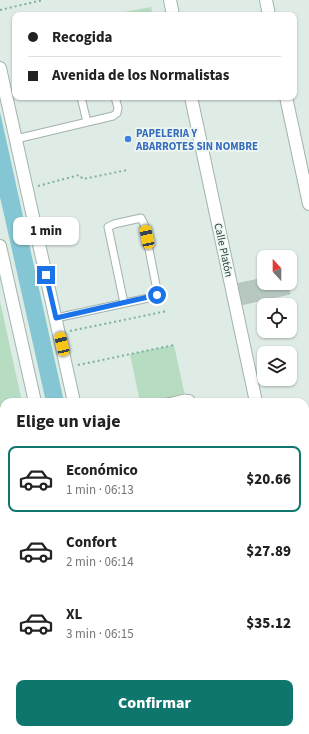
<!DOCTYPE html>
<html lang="es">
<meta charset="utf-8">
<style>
:root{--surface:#fff;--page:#f2f2f2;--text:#222;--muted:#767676;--line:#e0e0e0;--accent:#0f766e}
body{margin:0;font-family:"Source Sans 3",sans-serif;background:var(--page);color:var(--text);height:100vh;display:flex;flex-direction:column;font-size:15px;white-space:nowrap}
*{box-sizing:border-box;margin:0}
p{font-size:13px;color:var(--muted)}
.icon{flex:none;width:22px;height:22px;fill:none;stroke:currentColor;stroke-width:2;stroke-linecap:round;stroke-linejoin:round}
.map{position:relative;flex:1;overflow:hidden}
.panel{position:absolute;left:0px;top:398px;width:309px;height:336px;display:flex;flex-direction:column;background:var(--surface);border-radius:12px 12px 0 0;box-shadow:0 1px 3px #0004}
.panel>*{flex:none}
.hud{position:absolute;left:12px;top:12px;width:285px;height:88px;border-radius:8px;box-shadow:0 1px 3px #0004;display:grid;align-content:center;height:88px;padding:0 16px;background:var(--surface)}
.needle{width:26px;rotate:339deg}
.fabs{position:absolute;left:257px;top:250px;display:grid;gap:8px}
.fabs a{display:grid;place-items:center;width:40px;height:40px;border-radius:8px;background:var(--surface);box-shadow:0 1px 3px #0004;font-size:20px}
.end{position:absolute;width:18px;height:18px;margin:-9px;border:5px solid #1a73e8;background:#fff;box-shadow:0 0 0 2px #fff}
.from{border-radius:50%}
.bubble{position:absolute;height:28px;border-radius:8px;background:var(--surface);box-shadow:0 1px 3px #0004;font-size:13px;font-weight:800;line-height:28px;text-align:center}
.car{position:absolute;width:12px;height:24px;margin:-12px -6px;border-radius:5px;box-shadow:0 0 3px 1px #0007;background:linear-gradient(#f5c518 24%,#345 0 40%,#f5c518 0 76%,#345 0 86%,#f5c518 0)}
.hud b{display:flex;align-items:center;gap:14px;height:38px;font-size:15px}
.hud b+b{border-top:1px solid var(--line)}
.hud i{width:10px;height:10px;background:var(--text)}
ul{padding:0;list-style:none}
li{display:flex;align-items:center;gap:12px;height:66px;margin:0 8px 6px;padding:0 8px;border:2px solid transparent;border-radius:8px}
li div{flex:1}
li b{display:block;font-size:15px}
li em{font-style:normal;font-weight:800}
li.active{border-color:var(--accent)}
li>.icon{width:36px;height:36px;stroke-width:1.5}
h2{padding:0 16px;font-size:18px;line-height:48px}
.cta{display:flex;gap:8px;margin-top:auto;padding:8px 16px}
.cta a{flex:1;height:46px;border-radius:8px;background:var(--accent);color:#fff;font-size:16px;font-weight:800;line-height:46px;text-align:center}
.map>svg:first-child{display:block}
.green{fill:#b6ddc1}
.water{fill:#84c6d3}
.building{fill:#b7c8c1;stroke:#b1c4bc}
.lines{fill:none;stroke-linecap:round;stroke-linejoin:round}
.lane-casing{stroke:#a2b3ac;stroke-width:9}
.street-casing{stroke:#a2b3ac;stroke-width:14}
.secondary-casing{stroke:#9db7ae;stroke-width:14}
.path{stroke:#7eb0a0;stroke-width:2;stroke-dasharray:2 3;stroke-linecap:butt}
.lane{stroke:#fff;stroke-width:7}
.street{stroke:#fff;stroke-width:12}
.secondary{stroke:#fff;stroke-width:12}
.route{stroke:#1a73e8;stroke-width:5}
.shop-dot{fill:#3f7fe0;stroke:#eff7f3;stroke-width:1.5}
.labels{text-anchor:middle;stroke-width:3.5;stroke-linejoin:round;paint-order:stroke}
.shop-label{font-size:11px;font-weight:bold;fill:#366cbe;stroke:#eff7f3;text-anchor:start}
.street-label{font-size:11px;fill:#1f3b34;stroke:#eff7f3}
</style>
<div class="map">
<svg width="309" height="734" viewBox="0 0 309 734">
<rect width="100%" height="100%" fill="#dfebe5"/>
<path class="green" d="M 151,7 L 153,15 L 124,15 L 124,12 Z
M 0,301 L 22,402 L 4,402 L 4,538 L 0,535 Z
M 174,345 L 185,396 L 153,402 L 140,402 L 130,354 Z"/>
<path class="water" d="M 0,112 L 64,402 L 46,402 L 3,210 L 0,197 Z
M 57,730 L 74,730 L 74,734 L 57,734 Z"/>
<path class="building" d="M 264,278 L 264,283 L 287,283 L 290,294 L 240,305 L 236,284 Z
M 307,702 L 309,717 L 305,718 L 305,703 Z"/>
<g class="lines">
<defs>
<path id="lane" d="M 81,97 L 87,122
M 16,139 L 113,116 L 117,113 L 118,108 L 115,97
M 56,318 L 153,297 L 157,295 L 157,290 L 144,224 L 141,218 L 114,224 L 108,227 L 124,303
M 168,402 L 185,398 L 189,401
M 172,730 L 173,734"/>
<path id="street" d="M 170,0 L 173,15
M 266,0 L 269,15
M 191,97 L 256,402
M 286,97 L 309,204
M 189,401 L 189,402
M 305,635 L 309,654
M 208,730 L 209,734"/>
<path id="secondary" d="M 0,68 L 74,402
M 0,246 L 35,402
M 305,508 L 309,507
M 0,547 L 4,549
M 44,734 L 44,730
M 84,734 L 84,730"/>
</defs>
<use href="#lane" class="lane-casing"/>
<use href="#street" class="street-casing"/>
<use href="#secondary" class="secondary-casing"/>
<path class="path" d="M 0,10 L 43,0
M 38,186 L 79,175 L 83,179 L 127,170
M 70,331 L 167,311
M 78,365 L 174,345
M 0,522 L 4,526"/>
<use href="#lane" class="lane"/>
<use href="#street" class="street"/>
<use href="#secondary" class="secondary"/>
</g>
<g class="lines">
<path class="route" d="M 46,275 L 56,318 L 157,295"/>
</g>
<circle class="shop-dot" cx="128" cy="139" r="4"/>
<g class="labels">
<g class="shop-label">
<text x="136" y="137">PAPELERIA Y<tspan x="136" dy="13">ABARROTES SIN NOMBRE</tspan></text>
</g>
<g class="street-label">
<text transform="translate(224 250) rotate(78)" y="4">Calle Platón</text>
</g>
</g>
</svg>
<div class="fabs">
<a><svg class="needle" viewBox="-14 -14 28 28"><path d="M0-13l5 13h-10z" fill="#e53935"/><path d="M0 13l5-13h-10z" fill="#767676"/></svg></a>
<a><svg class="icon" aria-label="locate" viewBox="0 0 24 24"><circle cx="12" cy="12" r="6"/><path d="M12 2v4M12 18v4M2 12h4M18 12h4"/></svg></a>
<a><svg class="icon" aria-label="layers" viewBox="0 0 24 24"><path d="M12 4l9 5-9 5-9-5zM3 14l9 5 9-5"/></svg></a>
</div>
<i class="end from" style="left:157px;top:295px"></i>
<i class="end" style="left:46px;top:275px"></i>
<div class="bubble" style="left:13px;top:217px;width:66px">1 min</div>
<i class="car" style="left:147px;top:237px;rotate:348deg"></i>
<i class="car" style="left:62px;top:344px;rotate:347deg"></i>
<div class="hud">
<b><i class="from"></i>Recogida</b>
<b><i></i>Avenida de los Normalistas</b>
</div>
<section class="panel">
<h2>Elige un viaje</h2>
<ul>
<li class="active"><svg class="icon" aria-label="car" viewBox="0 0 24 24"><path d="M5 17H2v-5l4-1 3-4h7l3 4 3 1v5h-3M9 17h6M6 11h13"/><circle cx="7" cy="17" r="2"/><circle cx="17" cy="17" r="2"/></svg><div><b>Económico</b><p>1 min · 06:13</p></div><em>$20.66</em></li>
<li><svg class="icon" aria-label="car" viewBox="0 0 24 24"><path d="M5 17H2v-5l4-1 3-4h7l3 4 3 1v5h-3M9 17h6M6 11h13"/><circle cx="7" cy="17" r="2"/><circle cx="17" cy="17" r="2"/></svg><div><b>Confort</b><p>2 min · 06:14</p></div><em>$27.89</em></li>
<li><svg class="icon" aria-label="car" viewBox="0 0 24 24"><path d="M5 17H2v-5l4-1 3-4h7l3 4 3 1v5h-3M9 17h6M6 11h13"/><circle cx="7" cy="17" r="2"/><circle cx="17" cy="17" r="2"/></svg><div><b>XL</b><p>3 min · 06:15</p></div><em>$35.12</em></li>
</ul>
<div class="cta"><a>Confirmar</a></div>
</section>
</div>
